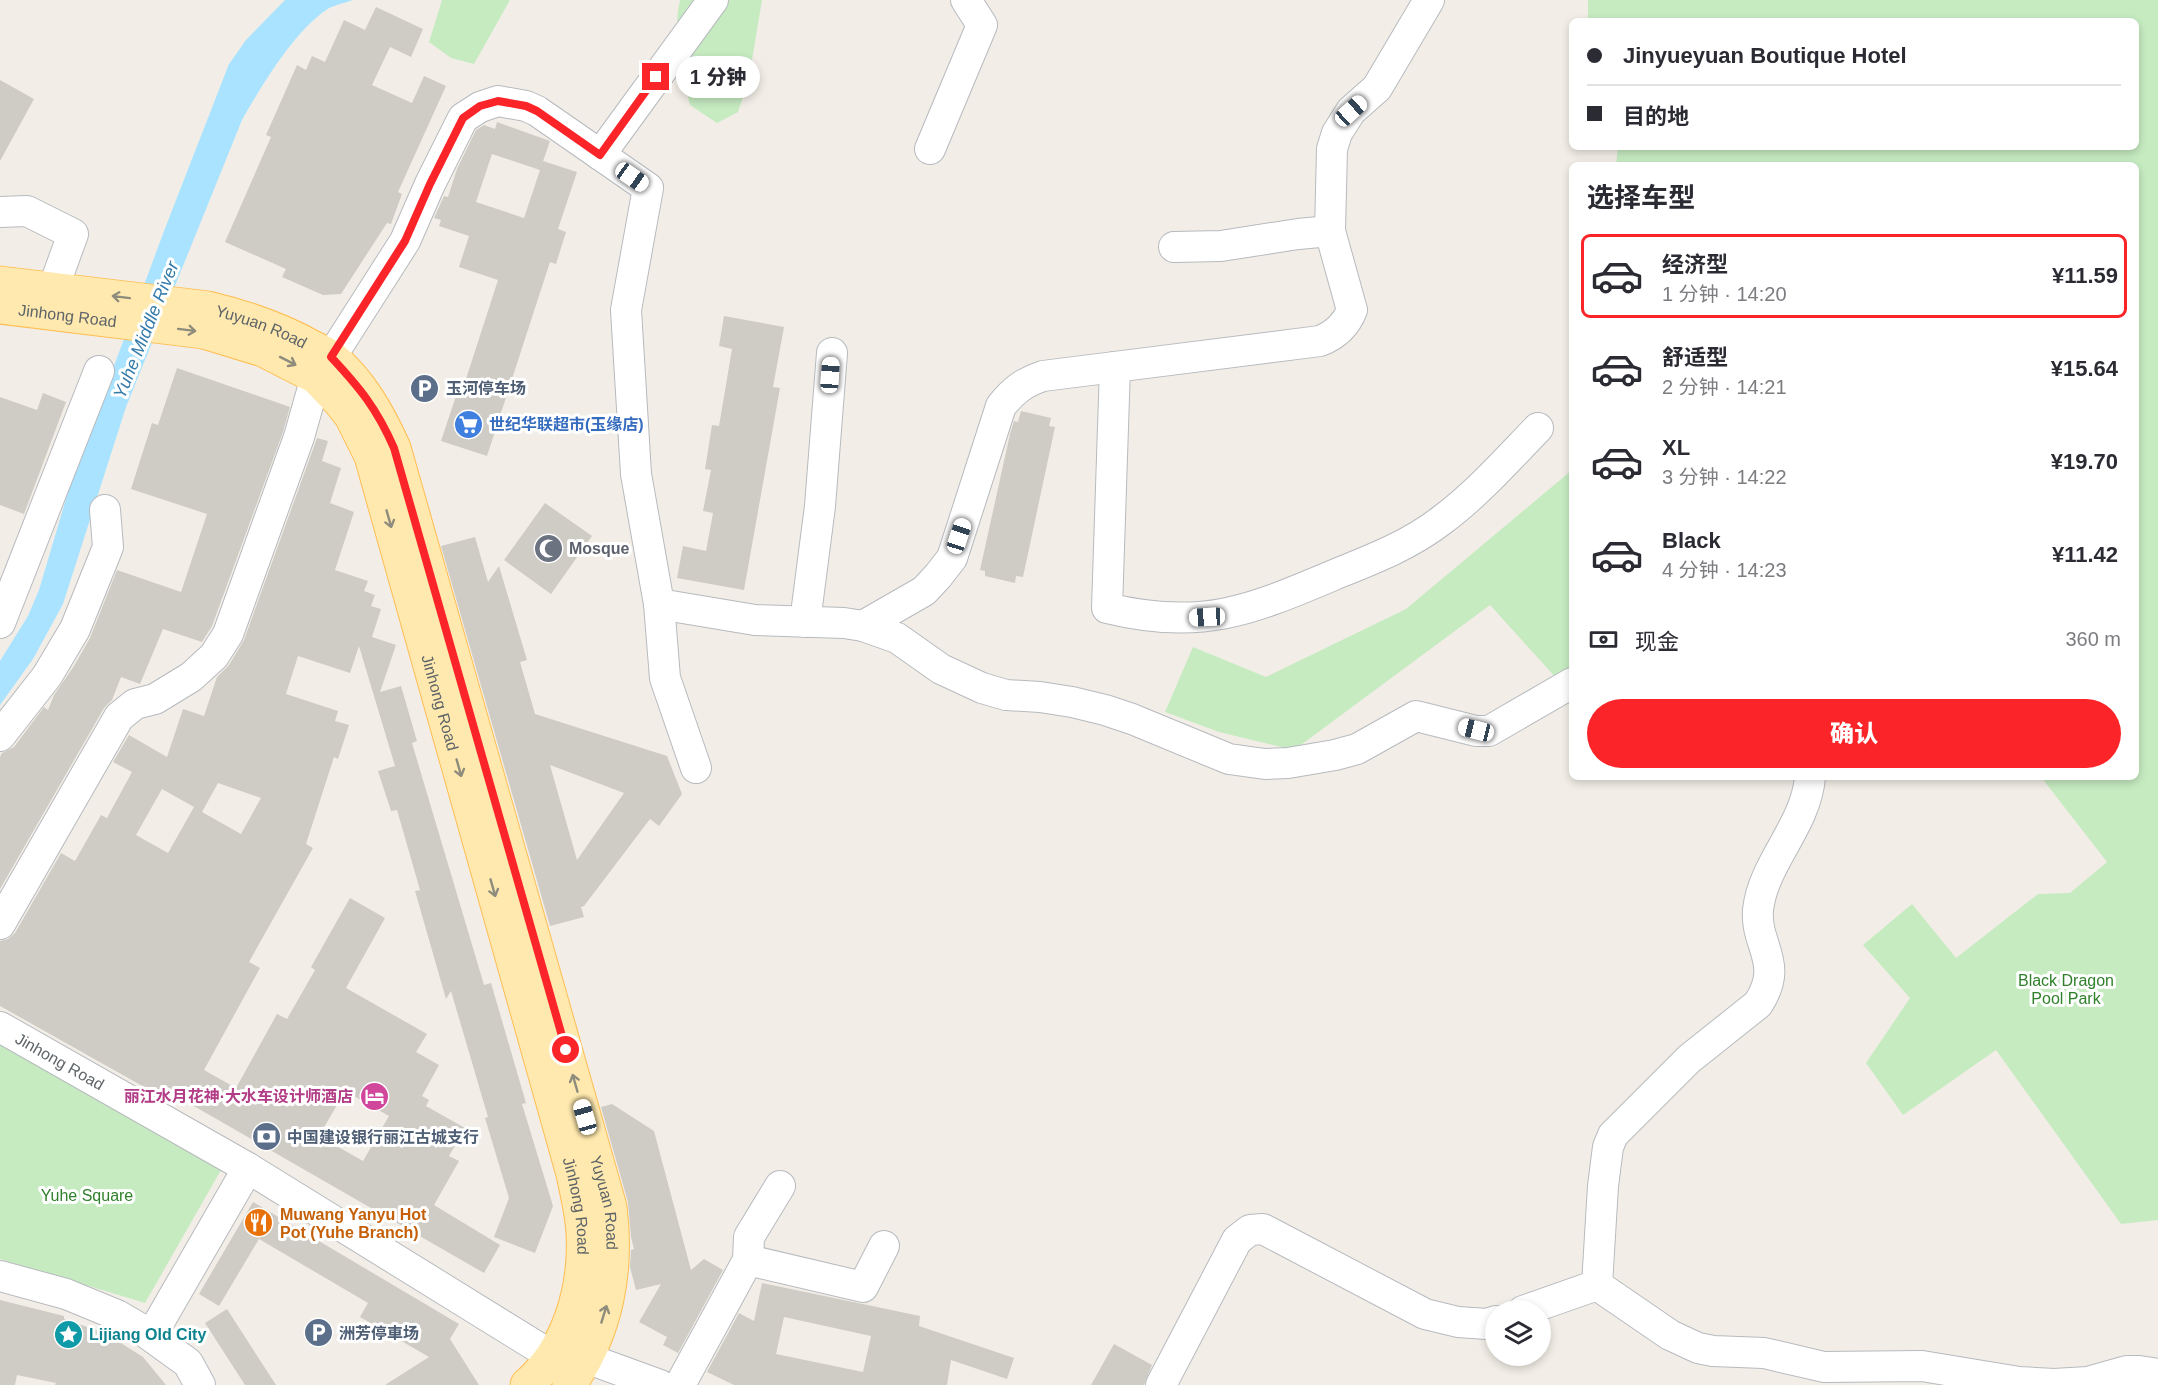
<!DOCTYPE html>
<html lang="zh">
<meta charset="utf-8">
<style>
:root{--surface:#fff;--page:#f7f7f7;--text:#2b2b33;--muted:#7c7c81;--line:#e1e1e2;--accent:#fb2429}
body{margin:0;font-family:Helvetica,"Noto Sans SC",sans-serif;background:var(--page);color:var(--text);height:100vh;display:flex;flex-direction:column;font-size:22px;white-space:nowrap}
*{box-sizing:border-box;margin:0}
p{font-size:20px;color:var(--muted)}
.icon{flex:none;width:33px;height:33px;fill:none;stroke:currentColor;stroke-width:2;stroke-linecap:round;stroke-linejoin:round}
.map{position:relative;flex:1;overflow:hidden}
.sheet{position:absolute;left:1569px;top:162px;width:570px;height:618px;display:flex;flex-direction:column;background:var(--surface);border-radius:9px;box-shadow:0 3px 9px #0003}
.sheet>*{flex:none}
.top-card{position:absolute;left:1569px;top:18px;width:570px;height:132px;border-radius:9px;box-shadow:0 3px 9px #0003;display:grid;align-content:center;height:132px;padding:0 18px;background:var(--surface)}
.controls{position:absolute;left:1485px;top:1300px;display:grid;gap:12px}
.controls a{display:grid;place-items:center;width:66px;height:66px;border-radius:50%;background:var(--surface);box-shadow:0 3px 9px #0003;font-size:30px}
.end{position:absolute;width:27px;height:27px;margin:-14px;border:8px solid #fb2429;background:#fff;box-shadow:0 0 0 3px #fff}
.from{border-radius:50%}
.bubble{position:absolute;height:42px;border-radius:21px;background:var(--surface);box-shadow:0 3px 9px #0003;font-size:20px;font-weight:800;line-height:42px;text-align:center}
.car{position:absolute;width:18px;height:36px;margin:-18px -9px;border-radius:8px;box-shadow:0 0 4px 2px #0007;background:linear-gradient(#fff 24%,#345 0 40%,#fff 0 76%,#345 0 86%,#fff 0)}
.top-card b{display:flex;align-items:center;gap:21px;height:57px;font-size:22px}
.top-card b+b{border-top:2px solid var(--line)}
.top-card i{width:15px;height:15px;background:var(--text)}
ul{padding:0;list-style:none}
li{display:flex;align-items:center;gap:18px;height:84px;margin:0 12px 9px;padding:0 6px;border:3px solid transparent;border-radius:9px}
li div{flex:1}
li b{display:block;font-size:22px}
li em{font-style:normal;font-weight:800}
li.on{border-color:var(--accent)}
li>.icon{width:54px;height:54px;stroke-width:1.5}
h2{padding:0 18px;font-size:27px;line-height:72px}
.pay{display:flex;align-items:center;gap:15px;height:66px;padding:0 18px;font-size:22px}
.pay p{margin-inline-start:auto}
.action{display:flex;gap:12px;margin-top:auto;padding:12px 18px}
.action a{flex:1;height:69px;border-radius:36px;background:var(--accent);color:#fff;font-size:24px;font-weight:800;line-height:69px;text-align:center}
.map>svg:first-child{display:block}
.green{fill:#c6ebc1}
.water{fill:#a9e3ff}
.building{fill:#cfcbc5;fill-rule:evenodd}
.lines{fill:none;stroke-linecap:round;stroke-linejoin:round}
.minor-casing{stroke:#b7babe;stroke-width:32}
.major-casing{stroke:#ffbd52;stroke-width:35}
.minor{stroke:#fff;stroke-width:30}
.major{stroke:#ffe9ae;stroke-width:33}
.oneway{stroke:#8e8c7d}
.route{stroke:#fb2429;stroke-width:8}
.labels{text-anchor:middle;stroke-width:6;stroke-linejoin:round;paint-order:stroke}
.street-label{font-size:16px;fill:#5e6468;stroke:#fff}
.service-label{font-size:16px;font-weight:bold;fill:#4e5e75;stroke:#fff;text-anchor:start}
.shop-label{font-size:16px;font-weight:bold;fill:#366cbe;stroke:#fff;text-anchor:start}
.worship-label{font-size:16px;font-weight:bold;fill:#5b616d;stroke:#fff;text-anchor:start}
.park-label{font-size:16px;fill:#30812b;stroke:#fff}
.hotel-label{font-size:16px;font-weight:bold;fill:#b23c85;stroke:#fff;text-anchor:end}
.food-label{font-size:16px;font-weight:bold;fill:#c56008;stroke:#fff;text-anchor:start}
.culture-label{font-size:16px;font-weight:bold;fill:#0d838f;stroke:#fff;text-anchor:start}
.water-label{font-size:18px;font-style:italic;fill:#357baa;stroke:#fff}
</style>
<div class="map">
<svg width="2158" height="1385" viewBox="0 0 2158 1385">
<rect width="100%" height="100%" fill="#f2eee7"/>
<path class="green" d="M 442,0 L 510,0 L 474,64 L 451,58 L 429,42 Z
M 680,0 L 762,0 L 749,78 L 738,112 L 717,123 L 690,105 C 682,72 672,34 680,0 Z
M 1588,0 L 2158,0 L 2158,1220 L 2121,1224 L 1996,1050 L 1903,1115 L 1866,1063 L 1910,998 L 1863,945 L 1912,904 L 1956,958 L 2038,894 L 2070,893 L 2107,862 L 2041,777 L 2136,777 L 2136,165 L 1616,165 L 1618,147 L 2136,147 L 2136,21 L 1588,21 Z
M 1572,470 L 1572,672 L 1557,679 L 1490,605 L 1294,750 L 1219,732 L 1165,712 L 1193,647 L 1266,677 L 1406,609 Z
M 0,1044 L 221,1170 L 145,1303 L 0,1259 Z"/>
<path class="water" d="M 285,0 L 353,0 C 345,3 333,5 326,10 C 293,33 262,85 242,120 L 126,407 L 63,604 L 33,659 L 0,705 L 0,661 L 28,616 L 39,590 L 71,482 L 164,231 L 229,64 L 246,40 Z"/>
<path class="building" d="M 376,7 L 423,29 L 411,57 L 390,47 L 372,85 L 412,103 L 424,76 L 446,86 L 398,192 L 402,194 L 391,224 L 387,223 L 341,294 L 323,295 L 282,277 L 286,269 L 225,242 L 271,137 L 266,135 L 297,65 L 306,70 L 312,56 L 325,62 L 344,20 L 365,30 Z
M 0,80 L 34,99 L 0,161 Z
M 497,122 L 550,141 L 540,170 L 492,154 L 476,202 L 524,218 L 543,161 L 577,172 L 558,229 L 566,232 L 556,264 L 550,262 L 487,456 L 441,441 L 461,381 L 465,382 L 498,280 L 459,267 L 469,236 L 439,226 L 441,220 L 434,218 L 444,196 L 448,197 L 457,169 L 476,130 L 484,125 L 495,129 Z
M 724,316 L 784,327 L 773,387 L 780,388 L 744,590 L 677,578 L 683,546 L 706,551 L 713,513 L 703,511 L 711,470 L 705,469 L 712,425 L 719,426 L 732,349 L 719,346 Z
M 177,368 L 290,407 L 283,432 L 212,626 L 202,642 L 163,629 L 140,684 L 121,677 L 112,700 L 104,708 L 0,889 L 0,757 L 2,753 L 14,747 L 44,707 L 48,710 L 54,695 L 74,666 L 90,638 L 117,570 L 181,592 L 207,514 L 131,489 L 152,423 L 158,425 Z
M 43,393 L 66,402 L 24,514 L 0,505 L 0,397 L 37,410 Z
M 1021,411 L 1051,418 L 1049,426 L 1055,427 L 1023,577 L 1016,576 L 1015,583 L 985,576 L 985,571 L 980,570 L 1010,434 L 1014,421 L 1018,422 Z
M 317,438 L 328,441 L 322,461 L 341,468 L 330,503 L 354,512 L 335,570 L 368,581 L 364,591 L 375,595 L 371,606 L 381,609 L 372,637 L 396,645 L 380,692 L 401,686 L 417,741 L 412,743 L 484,985 L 491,983 L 526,1103 L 522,1104 L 553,1206 L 535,1253 L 494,1237 L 509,1198 L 485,1118 L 488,1117 L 451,991 L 446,999 L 415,891 L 420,890 L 397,810 L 391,811 L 378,771 L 395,766 L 359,646 L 350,673 L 298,656 L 286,694 L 338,711 L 335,721 L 349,725 L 338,759 L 334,757 L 306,844 L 313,848 L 249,962 L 260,968 L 204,1070 L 236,1088 L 277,1014 L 287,1019 L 315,970 L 311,967 L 350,898 L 385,918 L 346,988 L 427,1034 L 416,1052 L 439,1065 L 422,1096 L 429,1100 L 426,1106 L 465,1128 L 449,1156 L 459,1161 L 434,1205 L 500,1245 L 484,1273 L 166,1090 L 162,1097 L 0,1006 L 0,941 L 8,939 L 15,933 L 61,853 L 75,861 L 101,815 L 107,818 L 132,772 L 113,762 L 129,735 L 167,757 L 183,709 L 204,716 L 217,677 L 229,665 L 244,640 ZM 218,783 L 261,798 L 241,834 L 202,812 ZM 162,789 L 194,807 L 168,853 L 136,835 ZM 345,1091 L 389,1116 L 363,1161 L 319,1136 Z
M 545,503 L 592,536 L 551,594 L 504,560 Z
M 475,537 L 488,582 L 499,566 L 527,660 L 520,662 L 535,714 L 667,756 L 682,794 L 659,826 L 650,819 L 584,906 L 581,907 L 584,917 L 550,926 L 441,546 ZM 550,765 L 624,793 L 577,860 Z
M 612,1104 L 654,1131 L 691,1270 L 704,1259 L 723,1270 L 678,1353 L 663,1345 L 667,1337 L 639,1322 L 661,1284 L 636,1290 L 630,1267 L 631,1250 L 634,1249 L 631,1237 L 628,1202 L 601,1107 Z
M 253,1202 L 459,1324 L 450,1339 L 479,1385 L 385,1385 L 429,1357 L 360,1317 L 368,1303 L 259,1239 L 219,1306 L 199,1294 Z
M 762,1283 L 920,1316 L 919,1326 L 1014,1358 L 1007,1379 L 951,1360 L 947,1385 L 734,1385 L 707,1372 L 739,1313 L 754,1321 ZM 784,1317 L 871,1336 L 863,1372 L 776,1354 Z
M 0,1300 L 64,1316 L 64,1319 L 105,1333 L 143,1357 L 166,1385 L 55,1385 L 56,1383 L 17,1375 L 15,1385 L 0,1385 Z
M 227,1309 L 276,1385 L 245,1385 L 205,1323 Z
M 1114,1344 L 1152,1365 L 1144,1385 L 1091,1385 Z"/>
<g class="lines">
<defs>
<g id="minor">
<path d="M 930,149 L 982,25 L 966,0"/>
<path d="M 600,155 L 713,0"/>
<path d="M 0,212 L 27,211 L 73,234 L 53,289"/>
<path d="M 1174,247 L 1221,246 L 1298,234 L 1330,231"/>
<path d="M 331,357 L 405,241 L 430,184 L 463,118 L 480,107 L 498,101 L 526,106 L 537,111 L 648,188 L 626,310 L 636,474 L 659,604 L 755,620 L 844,623 L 863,626 L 897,638 L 941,669 L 982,688 L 1006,695 L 1040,697 L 1072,702 L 1105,710 L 1132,719 L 1229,759 L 1265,764 L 1288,763 L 1335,755 L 1357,749 L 1416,716 L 1476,731 L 1489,731 L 1572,683"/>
<path d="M 1115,367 L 1107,608 C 1204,632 1253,609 1341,572 C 1376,558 1411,544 1442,520 C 1477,494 1507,460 1538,428"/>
<path d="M 659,604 L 665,678 L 696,768"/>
<path d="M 805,622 L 820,506 L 832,353"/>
<path d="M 0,623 L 99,371"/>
<path d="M 863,626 L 924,591 L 938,576 L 952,558 L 1001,406 C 1013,391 1024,382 1043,376 L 1320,341 C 1336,335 1346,325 1352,310 L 1330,231 L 1332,149 L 1337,133 L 1351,111 L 1377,88 L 1429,0"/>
<path d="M 0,736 L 47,676 L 75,629 L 108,547 L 105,510"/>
<path d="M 0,924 L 119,717 L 135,704 L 155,699 L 191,677 L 214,656 L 228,634 L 299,437 L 316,377"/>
<path id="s1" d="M 0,1027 L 248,1168 L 552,1356"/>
<path d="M 748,1260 L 863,1287 L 884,1246"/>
<path d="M 0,1276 L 66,1294 L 117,1315 L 141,1329 L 188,1363 L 200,1385"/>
<path d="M 1597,1285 L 1603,1186 L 1608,1147 L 1613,1135 L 1689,1059 L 1758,1004 C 1785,963 1755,946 1758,910 C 1763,863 1806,826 1810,777"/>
<path d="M 1523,1311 L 1597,1285 L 1670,1335 L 1698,1348 L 1713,1351 L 1764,1353 L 1824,1367 L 1922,1366 L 2019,1382 L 2054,1384 L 2088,1382 L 2127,1371 L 2139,1371 L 2158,1374"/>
<path d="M 151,1336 L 248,1168"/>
<path d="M 586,1358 L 660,1385"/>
<path d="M 680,1385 L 748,1260 L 749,1237 L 780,1186"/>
<path d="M 1161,1385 L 1237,1240 L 1250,1230 L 1263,1229 L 1425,1314 L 1458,1322 L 1487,1324 L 1496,1321"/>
</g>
<g id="major">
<path id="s2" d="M 0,283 L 208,308 C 245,317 279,328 312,347 C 318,350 326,353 332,358 C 361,382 379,415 394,448 L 610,1207 C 618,1270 607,1333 569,1385"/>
<path id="s3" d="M 0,307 L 204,332 L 263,350 L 316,377 L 340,402 L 351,416 L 371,456 L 573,1174 C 577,1194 582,1213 583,1233 C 586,1288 569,1348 527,1385"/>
</g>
</defs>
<use href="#minor" class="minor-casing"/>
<use href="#major" class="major-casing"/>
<use href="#minor" class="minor"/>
<use href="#major" class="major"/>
</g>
<defs><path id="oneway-shaft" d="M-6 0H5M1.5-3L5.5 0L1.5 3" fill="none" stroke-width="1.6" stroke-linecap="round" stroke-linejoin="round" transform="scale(1.5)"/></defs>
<g class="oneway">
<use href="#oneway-shaft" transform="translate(121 297) rotate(-173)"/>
<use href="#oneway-shaft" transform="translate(187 330) rotate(7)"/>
<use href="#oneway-shaft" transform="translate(288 361) rotate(27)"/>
<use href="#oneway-shaft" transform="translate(389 519) rotate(74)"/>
<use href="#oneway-shaft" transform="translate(459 768) rotate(74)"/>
<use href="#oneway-shaft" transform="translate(493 888) rotate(74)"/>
<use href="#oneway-shaft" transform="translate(575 1083) rotate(-106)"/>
<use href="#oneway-shaft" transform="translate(604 1314) rotate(-73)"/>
</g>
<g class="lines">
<path class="route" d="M 566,1050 L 394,448 C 377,409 360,388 331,357 L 405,241 L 430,184 L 463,118 L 480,106 L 498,101 L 526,106 L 537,111 L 600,155 L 656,77"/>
</g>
<defs>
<symbol id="parking-disc" viewBox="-11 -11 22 22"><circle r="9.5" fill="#5c6f8a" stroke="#fff"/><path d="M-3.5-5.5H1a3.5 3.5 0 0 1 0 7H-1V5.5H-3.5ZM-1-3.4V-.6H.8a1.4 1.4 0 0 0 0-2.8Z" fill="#fff"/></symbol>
<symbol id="supermarket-disc" viewBox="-11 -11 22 22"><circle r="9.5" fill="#3f7fe0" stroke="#fff"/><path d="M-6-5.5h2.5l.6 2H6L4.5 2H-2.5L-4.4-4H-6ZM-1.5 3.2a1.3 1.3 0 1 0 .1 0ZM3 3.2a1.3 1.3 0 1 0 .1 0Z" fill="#fff"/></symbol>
<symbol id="mosque-disc" viewBox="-11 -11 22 22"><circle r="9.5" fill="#6b7280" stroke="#fff"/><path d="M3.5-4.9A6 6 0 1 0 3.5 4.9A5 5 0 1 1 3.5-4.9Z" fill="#fff"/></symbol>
<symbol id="hotel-disc" viewBox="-11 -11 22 22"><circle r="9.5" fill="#d1479c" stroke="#fff"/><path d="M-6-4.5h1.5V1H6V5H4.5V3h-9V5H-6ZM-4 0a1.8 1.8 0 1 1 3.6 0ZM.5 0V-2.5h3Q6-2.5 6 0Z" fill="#fff"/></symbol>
<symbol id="bank-disc" viewBox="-11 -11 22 22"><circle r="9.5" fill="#5c6f8a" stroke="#fff"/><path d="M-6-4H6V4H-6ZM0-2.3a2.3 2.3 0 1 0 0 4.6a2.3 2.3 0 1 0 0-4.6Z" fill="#fff"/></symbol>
<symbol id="restaurant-disc" viewBox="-11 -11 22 22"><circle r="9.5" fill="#e8710a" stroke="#fff"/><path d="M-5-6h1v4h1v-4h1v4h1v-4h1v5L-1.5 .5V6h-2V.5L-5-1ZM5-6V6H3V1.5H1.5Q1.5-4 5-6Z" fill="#fff"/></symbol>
<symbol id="sight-disc" viewBox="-11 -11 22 22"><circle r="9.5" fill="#0f9aa8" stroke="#fff"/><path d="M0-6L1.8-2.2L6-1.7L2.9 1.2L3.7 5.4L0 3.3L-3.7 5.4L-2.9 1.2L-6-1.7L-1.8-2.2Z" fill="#fff"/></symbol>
</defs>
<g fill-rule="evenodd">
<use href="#parking-disc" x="408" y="372" width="33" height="33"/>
<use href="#supermarket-disc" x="452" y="408" width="33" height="33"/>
<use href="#mosque-disc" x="532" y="532" width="33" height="33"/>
<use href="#hotel-disc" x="358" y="1080" width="33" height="33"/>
<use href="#bank-disc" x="250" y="1120" width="33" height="33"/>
<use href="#restaurant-disc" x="242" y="1206" width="33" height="33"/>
<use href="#parking-disc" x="302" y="1316" width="33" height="33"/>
<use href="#sight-disc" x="52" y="1318" width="33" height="33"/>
</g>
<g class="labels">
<g class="street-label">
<text dy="6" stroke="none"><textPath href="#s3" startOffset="68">Jinhong Road</textPath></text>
<text dy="6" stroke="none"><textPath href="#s2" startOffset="266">Yuyuan Road</textPath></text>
<text dy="6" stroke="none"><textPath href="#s3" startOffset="680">Jinhong Road</textPath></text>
<text dy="6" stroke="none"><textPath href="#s1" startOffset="69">Jinhong Road</textPath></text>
<text dy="6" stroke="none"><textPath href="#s2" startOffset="1238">Yuyuan Road</textPath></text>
<text dy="6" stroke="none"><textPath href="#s3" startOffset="1202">Jinhong Road</textPath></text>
</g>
<g class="service-label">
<text x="446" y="394">玉河停车场</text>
<text x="287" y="1143">中国建设银行丽江古城支行</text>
<text x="339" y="1339">洲芳停車场</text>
</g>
<g class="shop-label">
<text x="489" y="430">世纪华联超市(玉缘店)</text>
</g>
<g class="worship-label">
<text x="569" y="554">Mosque</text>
</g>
<g class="park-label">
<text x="2066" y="986">Black Dragon<tspan x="2066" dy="18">Pool Park</tspan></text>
<text x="87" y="1201">Yuhe Square</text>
</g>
<g class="hotel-label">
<text x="353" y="1102">丽江水月花神·大水车设计师酒店</text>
</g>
<g class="food-label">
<text x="280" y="1220">Muwang Yanyu Hot<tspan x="280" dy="18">Pot (Yuhe Branch)</tspan></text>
</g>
<g class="culture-label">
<text x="89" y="1340">Lijiang Old City</text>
</g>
<g class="water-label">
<text transform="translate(146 330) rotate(-68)" y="6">Yuhe Middle River</text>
</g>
</g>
</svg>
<div class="controls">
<a><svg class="icon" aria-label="layers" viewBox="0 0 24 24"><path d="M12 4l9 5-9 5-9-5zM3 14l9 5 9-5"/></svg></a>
</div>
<i class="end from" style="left:566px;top:1050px"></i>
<i class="end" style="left:656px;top:77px"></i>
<div class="bubble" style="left:676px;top:56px;width:84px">1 分钟</div>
<i class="car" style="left:1351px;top:111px;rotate:48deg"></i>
<i class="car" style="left:632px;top:177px;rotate:125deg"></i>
<i class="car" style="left:830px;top:375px;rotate:4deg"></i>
<i class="car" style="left:959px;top:536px;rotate:18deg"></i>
<i class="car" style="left:1207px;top:617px;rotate:267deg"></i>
<i class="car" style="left:1476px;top:730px;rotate:284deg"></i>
<i class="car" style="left:585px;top:1117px;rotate:344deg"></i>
<div class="top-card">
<b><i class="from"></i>Jinyueyuan Boutique Hotel</b>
<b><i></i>目的地</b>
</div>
<section class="sheet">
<h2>选择车型</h2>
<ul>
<li class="on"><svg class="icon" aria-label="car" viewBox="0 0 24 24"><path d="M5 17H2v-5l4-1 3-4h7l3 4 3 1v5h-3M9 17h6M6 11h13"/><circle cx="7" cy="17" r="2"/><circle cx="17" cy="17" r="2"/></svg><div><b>经济型</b><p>1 分钟 · 14:20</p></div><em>¥11.59</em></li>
<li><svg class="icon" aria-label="car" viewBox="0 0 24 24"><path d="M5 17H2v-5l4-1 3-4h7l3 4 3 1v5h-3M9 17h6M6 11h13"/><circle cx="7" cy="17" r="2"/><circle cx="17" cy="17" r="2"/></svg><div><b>舒适型</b><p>2 分钟 · 14:21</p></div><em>¥15.64</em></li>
<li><svg class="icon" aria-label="car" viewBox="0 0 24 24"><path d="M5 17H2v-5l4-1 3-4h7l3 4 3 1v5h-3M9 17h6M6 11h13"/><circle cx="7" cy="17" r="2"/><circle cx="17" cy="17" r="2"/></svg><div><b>XL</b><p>3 分钟 · 14:22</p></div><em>¥19.70</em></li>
<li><svg class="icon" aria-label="car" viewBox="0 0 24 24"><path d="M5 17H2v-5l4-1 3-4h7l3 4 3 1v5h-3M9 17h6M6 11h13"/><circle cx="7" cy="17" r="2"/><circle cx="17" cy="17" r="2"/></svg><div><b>Black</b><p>4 分钟 · 14:23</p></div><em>¥11.42</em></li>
</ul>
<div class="pay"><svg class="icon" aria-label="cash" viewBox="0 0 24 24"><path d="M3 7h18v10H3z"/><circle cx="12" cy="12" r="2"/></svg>现金<p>360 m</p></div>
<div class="action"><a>确认</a></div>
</section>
</div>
